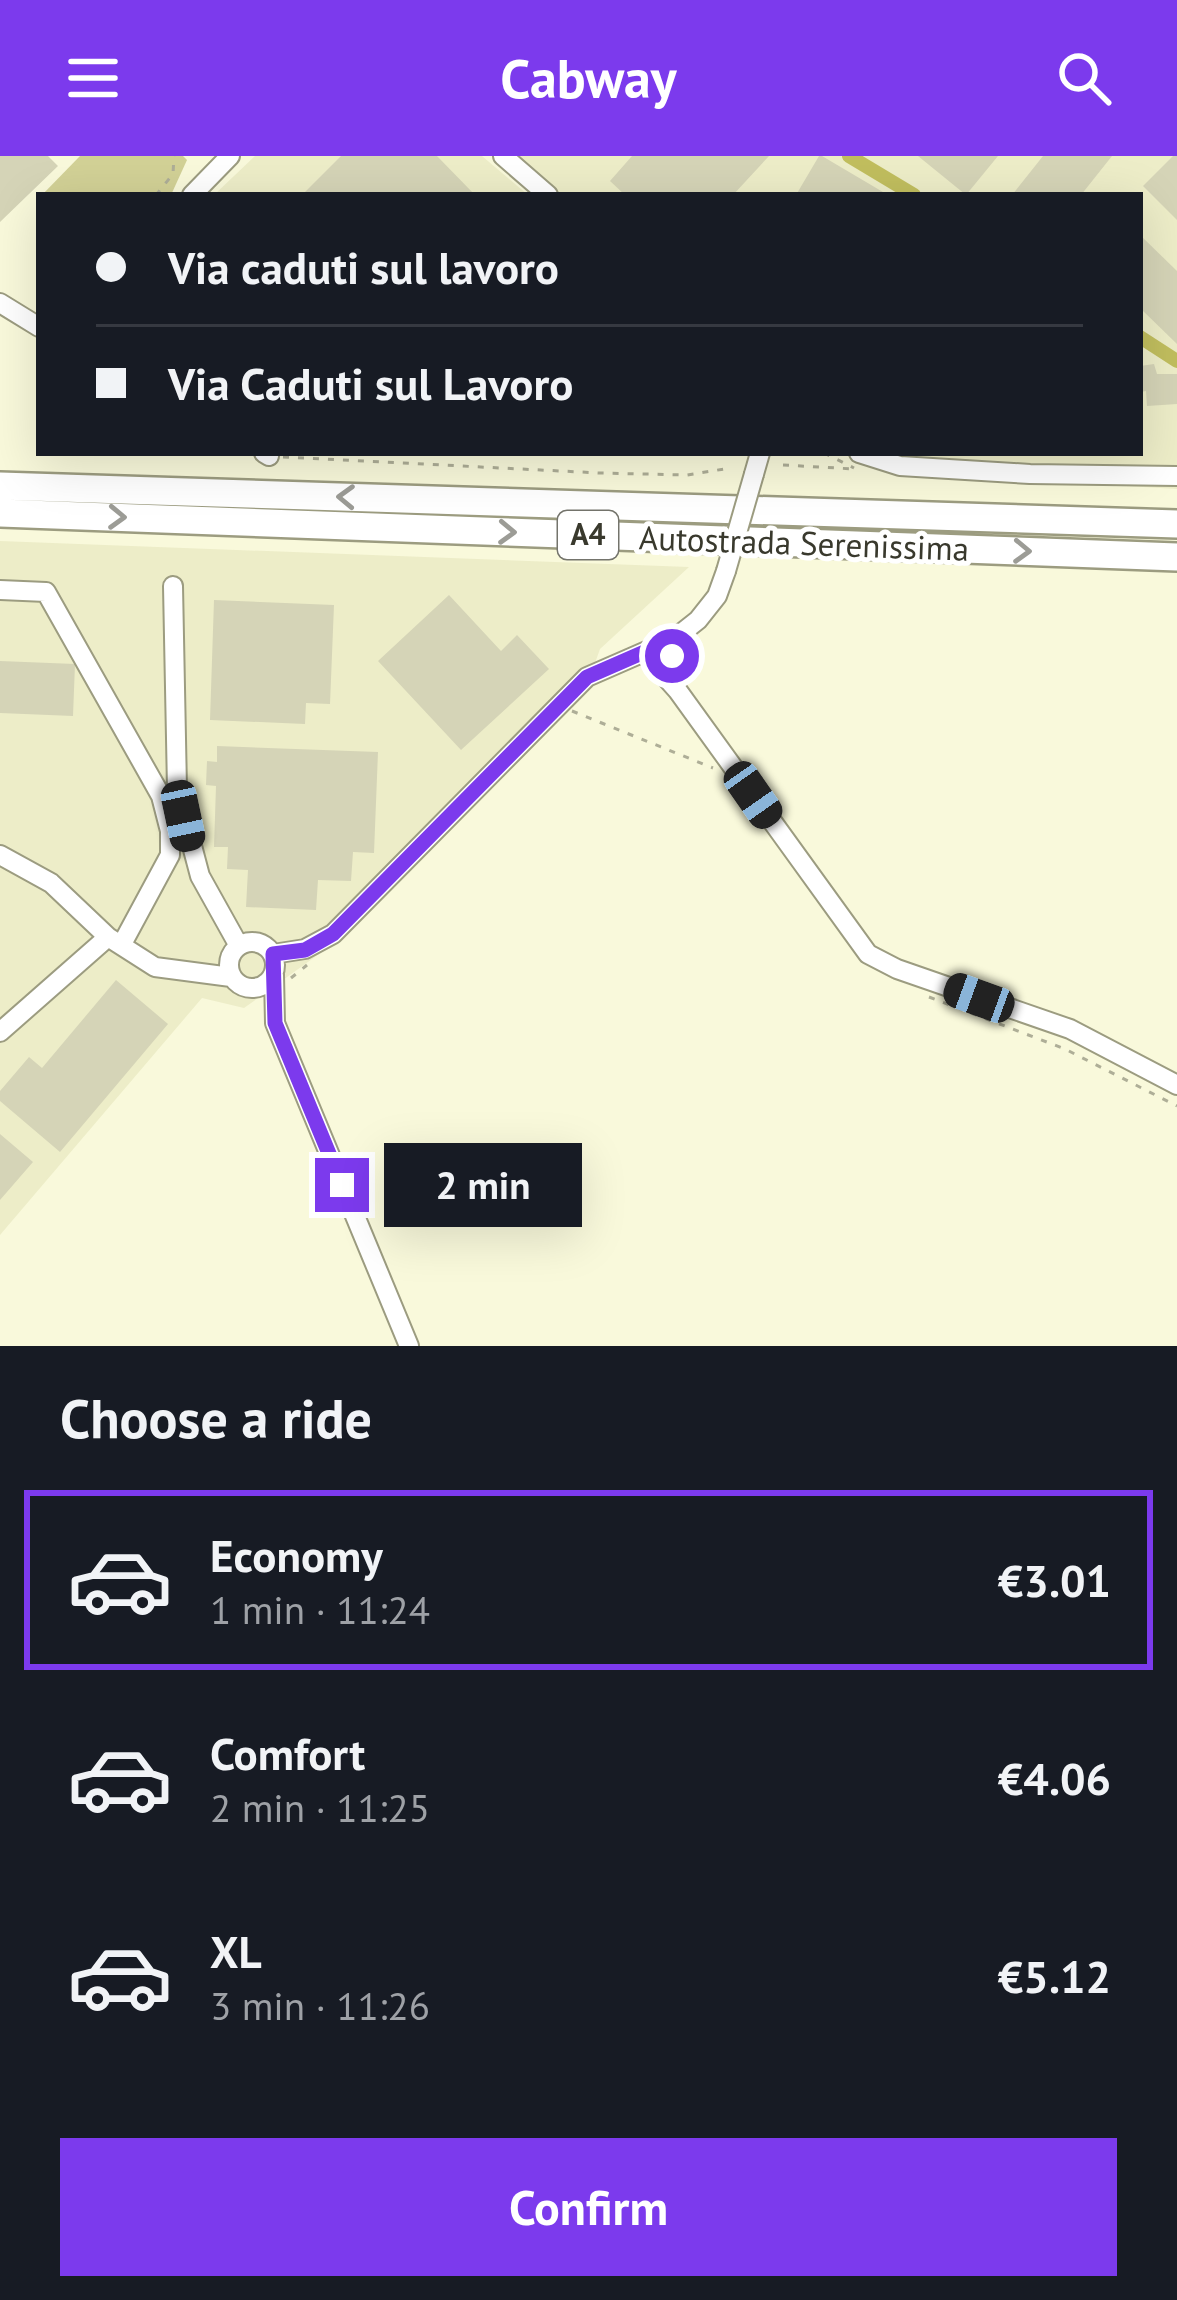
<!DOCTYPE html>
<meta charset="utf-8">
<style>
:root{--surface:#171b24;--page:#20242c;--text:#f1f3f6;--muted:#9ea1a6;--line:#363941;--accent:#7c3aed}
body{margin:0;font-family:"PT Sans",sans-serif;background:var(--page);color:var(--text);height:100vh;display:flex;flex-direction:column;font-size:45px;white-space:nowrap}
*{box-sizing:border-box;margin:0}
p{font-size:39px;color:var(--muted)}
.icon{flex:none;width:66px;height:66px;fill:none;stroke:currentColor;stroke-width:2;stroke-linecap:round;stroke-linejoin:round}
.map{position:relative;height:1190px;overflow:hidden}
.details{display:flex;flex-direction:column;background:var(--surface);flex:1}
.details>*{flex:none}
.guide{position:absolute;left:36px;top:36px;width:1107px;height:264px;border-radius:0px;box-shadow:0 12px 48px #0002;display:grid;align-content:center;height:264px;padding:0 60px;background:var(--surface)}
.end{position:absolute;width:54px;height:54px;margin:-27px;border:15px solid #7c3aed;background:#fff;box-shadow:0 0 0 6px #fff}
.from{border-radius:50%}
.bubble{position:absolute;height:84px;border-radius:0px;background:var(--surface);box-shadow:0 12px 48px #0002;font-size:39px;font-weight:800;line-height:84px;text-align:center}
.car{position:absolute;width:36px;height:72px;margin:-36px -18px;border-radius:15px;box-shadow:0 0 9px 3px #0007;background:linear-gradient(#222 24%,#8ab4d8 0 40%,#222 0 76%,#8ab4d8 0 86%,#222 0)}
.guide b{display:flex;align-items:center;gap:42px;height:114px;font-size:45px}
.guide b+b{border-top:3px solid var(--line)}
.guide i{width:30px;height:30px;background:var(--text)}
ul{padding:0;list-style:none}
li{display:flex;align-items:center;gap:36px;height:180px;margin:0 24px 18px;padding:0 36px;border:6px solid transparent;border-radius:0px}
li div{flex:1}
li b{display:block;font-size:45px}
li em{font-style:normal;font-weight:800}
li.active{border-color:var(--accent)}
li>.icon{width:108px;height:108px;stroke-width:1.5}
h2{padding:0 60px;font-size:54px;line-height:144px}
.cta{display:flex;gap:24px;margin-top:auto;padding:24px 60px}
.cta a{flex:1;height:138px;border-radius:0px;background:var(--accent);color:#fff;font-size:48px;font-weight:800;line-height:138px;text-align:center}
header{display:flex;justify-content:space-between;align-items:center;height:156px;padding:0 60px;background:var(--accent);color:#fff;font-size:54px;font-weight:800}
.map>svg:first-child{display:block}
.built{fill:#ededc8}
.green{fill:#d2d196}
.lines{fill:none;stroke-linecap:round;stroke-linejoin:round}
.canal{stroke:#c1be5e;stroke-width:14}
.building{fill:#d5d4b7}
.minor-casing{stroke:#9c9c80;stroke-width:22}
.highway-casing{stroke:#9c9c80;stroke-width:32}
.path{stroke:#aeae97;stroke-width:3;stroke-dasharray:6 9;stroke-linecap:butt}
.minor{stroke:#fff;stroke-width:18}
.highway{stroke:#fff;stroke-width:27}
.minor-bridge-casing{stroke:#9c9c80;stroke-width:22;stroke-linecap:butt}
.minor-bridge{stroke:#fff;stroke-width:18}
.oneway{stroke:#9c9c96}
.route{stroke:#7c3aed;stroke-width:15}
.labels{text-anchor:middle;stroke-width:10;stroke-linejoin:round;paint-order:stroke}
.shield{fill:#fff;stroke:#74746c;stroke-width:3}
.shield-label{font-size:30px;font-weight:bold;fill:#39392d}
.street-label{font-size:33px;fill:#39392d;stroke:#fff}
</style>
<header><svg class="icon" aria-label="menu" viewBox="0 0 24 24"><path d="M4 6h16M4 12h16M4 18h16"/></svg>Cabway<svg class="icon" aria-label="search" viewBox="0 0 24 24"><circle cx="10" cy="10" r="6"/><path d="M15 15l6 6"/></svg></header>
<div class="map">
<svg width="1177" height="1190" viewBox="0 0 1177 1190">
<rect width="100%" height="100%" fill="#f9f9db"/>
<path class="built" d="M 255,0 L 482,0 L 528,39 L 214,39 Z
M 514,0 L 1177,0 L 1177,333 L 939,319 L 886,297 L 1140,297 L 1140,39 L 560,39 Z
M 0,385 L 689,411 L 600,493 L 585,535 L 340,783 L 244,852 L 202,842 L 0,1079 Z"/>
<path class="green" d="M 80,0 L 183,0 L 187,4 L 171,39 L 42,39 Z"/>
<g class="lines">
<path class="canal" d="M 849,0 L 914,39
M 1140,181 L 1177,205"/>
</g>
<path class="building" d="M 0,0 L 48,0 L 58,10 L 0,66 Z
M 341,0 L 437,0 L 475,39 L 302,39 Z
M 632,0 L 769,0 L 733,39 L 625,39 L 610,25 Z
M 819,0 L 822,0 L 888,39 L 796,39 Z
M 918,0 L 998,0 L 966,39 Z
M 1043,0 L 1112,0 L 1081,39 L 1012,39 Z
M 1173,0 L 1177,0 L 1177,64 L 1143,30 Z
M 1140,79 L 1177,115 L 1177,188 L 1140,152 Z
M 1154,208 L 1157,218 L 1177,218 L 1177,248 L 1147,250 L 1146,235 L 1140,236 L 1140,210 Z
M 449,439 L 501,495 L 517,479 L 549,513 L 461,594 L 378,505 Z
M 214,444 L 334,449 L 330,548 L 306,547 L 305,568 L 210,564 Z
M 0,505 L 75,508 L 73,560 L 0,557 Z
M 217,590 L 378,596 L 374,697 L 353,696 L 351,725 L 318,724 L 316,754 L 246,751 L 248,714 L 227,713 L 228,691 L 214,691 L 216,630 L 206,629 L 207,605 L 217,606 Z
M 116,824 L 168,868 L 60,996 L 0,945 L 0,935 L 29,901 L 42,912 Z
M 0,978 L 33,1006 L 0,1044 Z"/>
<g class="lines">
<defs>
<path id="minor" d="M 503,0 L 548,39
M 192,39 L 230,0
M 0,147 L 39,171
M 264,297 L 269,300
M 859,297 L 900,310 L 1030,318 L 1177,320
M 754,318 L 760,297
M 173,430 L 177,633 L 200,720 L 239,790
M 0,434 L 46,436 L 161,640 L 170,675 L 170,699 L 122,788
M 645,498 L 678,535 L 868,798 L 897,813 L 1070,873 L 1177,929
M 0,699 L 51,727 L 108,781
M229 809a23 23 0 1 1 46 0a23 23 0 1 1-46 0Z
M 273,798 L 305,793 L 333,778 L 587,521 L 674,483 L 698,464 L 717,440 L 726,415
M 274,819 L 275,867 L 409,1190
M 0,876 L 108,781 L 155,811 L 231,821"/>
<path id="highway" d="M 0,330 L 1177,368
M 0,357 L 1177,401"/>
</defs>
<use href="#minor" class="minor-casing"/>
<use href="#highway" class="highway-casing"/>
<path class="path" d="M 156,39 L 173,18 L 174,0
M 824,297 L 854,312
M 283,301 L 600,317 L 687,319 L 724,313
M 783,309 L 854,313
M 572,555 L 713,612
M 291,822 L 307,809
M 929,841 L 1065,893 L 1177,950"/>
<use href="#minor" class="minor"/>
<use href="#highway" class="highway"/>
<defs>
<path id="minor-bridge" d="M 726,415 L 754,318"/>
</defs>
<use href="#minor-bridge" class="minor-bridge-casing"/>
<use href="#minor-bridge" class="minor-bridge"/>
</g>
<defs><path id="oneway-chevron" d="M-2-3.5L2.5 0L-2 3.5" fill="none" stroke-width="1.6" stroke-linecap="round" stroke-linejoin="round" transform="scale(3)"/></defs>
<g class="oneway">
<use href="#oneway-chevron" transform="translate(346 341) rotate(-178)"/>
<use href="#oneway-chevron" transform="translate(117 361) rotate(2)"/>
<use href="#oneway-chevron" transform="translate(507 376) rotate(2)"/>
<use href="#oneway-chevron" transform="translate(1022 395) rotate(2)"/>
</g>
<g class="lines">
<path class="route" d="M 342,1029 L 275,867 L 273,798 L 305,794 L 333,778 L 587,521 L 674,483 L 672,500"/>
</g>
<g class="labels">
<rect class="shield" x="558" y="355" width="60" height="48" rx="9"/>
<g class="shield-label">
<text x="588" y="389">A4</text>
</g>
<g class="street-label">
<text transform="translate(804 387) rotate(2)" y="12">Autostrada Serenissima</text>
</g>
</g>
</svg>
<i class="end from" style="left:672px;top:500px"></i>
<i class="end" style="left:342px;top:1029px"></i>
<div class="bubble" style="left:384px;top:987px;width:198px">2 min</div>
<i class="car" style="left:753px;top:639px;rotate:145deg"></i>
<i class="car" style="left:183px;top:660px;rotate:168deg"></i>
<i class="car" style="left:979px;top:842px;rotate:290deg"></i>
<div class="guide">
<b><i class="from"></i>Via caduti sul lavoro</b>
<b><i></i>Via Caduti sul Lavoro</b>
</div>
</div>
<section class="details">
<h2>Choose a ride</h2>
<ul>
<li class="active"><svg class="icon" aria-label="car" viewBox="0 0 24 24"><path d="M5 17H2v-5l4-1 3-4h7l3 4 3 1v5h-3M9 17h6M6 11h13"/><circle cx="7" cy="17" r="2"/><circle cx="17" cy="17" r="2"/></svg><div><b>Economy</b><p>1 min · 11:24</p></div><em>€3.01</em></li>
<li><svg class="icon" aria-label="car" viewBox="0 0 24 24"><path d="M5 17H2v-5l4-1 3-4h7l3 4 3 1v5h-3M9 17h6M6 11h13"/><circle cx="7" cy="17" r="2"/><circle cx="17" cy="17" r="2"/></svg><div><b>Comfort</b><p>2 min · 11:25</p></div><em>€4.06</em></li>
<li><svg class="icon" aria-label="car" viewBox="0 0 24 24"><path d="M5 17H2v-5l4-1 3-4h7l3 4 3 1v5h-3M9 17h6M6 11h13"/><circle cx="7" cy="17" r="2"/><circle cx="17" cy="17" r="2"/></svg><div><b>XL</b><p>3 min · 11:26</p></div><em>€5.12</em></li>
</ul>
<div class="cta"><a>Confirm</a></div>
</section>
